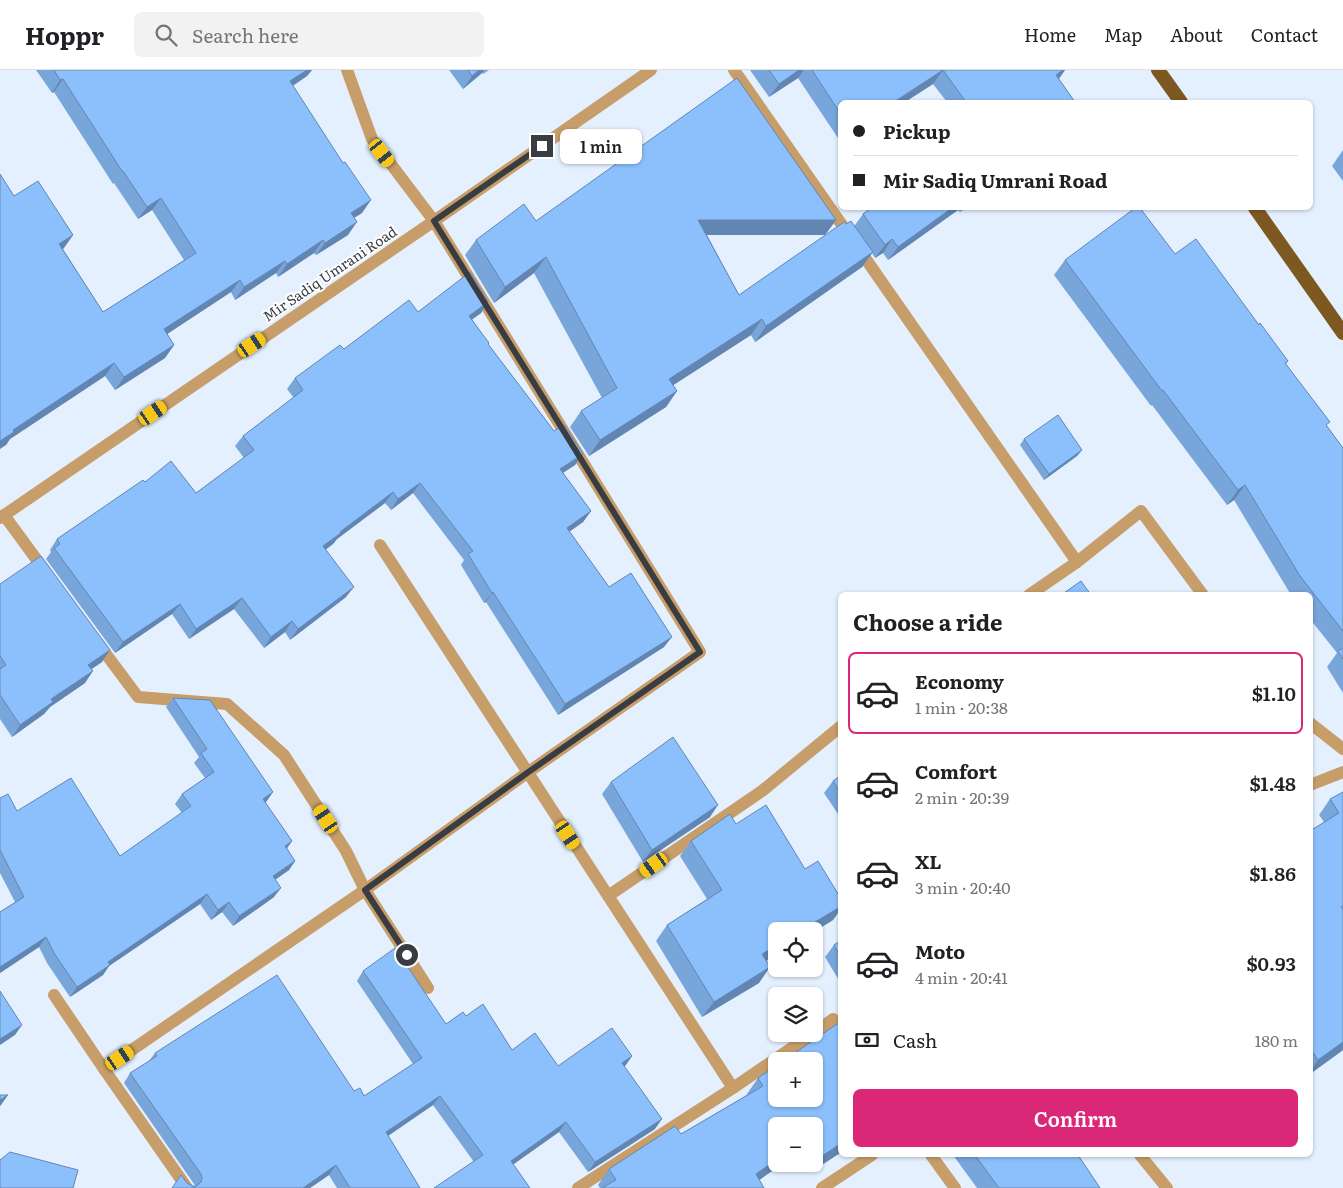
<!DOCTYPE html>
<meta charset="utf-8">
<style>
:root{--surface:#fff;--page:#f2f2f2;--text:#202124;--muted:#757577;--line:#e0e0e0;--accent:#db2777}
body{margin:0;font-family:Literata,serif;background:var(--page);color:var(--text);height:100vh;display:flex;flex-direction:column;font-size:19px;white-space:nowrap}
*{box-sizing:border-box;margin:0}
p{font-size:16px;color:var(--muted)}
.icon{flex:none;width:28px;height:28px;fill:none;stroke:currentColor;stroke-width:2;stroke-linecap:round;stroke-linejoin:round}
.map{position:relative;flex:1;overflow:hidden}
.side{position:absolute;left:838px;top:522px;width:475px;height:565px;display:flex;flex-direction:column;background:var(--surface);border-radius:8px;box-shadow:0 1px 4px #0004}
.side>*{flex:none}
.top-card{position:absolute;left:838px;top:30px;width:475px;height:110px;border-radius:8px;box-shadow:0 1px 4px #0004;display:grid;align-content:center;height:110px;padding:0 15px;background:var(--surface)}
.fabs{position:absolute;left:768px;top:852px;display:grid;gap:10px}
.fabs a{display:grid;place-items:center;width:55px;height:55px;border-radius:8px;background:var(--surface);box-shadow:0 1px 4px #0004;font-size:25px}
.end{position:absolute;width:22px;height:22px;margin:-11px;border:6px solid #393d42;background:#fff;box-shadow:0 0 0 2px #fff}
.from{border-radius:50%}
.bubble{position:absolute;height:35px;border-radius:8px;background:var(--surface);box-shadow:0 1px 4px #0004;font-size:16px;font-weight:600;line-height:35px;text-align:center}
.car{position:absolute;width:15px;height:30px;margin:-15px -8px;border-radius:6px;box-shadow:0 0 4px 1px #0007;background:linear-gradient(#f5c518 24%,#345 0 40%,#f5c518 0 76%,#345 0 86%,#f5c518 0)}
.top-card b{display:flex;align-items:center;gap:18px;height:48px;font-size:19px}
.top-card b+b{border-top:1px solid var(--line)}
.top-card i{width:12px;height:12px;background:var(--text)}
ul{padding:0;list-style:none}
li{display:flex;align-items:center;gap:15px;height:82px;margin:0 10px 8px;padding:0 5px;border:2px solid transparent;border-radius:8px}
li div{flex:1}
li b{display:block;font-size:19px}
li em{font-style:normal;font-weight:600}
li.active{border-color:var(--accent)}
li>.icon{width:45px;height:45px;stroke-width:1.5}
h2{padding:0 15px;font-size:22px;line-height:60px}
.pay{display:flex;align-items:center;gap:12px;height:55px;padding:0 15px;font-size:19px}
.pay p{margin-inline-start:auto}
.button{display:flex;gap:10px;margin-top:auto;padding:10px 15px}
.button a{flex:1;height:58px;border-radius:8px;background:var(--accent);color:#fff;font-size:20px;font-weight:600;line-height:58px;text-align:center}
header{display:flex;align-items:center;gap:30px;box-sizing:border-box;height:70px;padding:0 25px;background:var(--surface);border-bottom:1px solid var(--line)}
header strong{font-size:24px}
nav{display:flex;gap:28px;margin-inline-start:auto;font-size:18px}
.search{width:350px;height:45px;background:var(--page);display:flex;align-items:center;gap:12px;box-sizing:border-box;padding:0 18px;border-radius:8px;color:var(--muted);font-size:19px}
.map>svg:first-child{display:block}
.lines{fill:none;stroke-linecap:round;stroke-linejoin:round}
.service{stroke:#c79e69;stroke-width:12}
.minor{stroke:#c79e69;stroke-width:12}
.trunk{stroke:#7e5821;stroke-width:14}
.wall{fill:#78a5da}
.shaded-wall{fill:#6286b1}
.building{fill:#8cc0fd;stroke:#6286b1}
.route{stroke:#393d42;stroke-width:6}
.labels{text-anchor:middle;stroke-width:4;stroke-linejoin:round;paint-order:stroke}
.street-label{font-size:14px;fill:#393d42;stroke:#fff}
</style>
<header>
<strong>Hoppr</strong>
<div class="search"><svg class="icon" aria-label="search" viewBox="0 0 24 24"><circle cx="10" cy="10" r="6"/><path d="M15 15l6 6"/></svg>Search here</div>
<nav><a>Home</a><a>Map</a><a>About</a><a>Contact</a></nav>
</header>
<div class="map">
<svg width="1343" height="1118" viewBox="0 0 1343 1118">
<rect width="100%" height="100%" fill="#e4f0fe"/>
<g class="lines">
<path class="service" d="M 4,445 L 45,501
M 380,475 L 733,1018
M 1029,525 L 1077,492 L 1141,441 L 1203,525
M 97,572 L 138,627 L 227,634 L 284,685 L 346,781 L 365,820 L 428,918
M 1310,653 L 1343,679
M 1310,715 L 1343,702
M 608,826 L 762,721 L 840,657
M 54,925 L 104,999 L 187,1118
M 814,963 L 833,949 L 840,959
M 931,1085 L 955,1118
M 1140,1085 L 1167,1118
M 578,1118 L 733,1018 L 812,964
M 822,1118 L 872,1085"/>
<path class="minor" d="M 734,0 L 1077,492
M 0,448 L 434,151 L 651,0
M 104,999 L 365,820 L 527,703 L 700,582 L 434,151 L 372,69 L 347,0"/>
<path class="trunk" d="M 1158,0 L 1181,32
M 1255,138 L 1343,263"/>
</g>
<path class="wall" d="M 36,0 L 312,0 L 307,6 L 293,16 L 362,143 L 354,148 L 348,165 L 316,185 L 314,183 L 278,207 L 276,203 L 235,230 L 231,222 L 167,264 L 174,275 L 165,288 L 115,320 L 105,306 L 10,369 L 6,375 L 14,126 L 73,165 L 63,179 L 103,242 L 184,190 L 152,140 L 138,149 L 114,113 L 113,114 L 54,22 L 52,23 Z
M 449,0 L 489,0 L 483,4 L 482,3 L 463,19 Z
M 750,0 L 1065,0 L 1059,9 L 1075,32 L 947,32 L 933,14 L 905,32 L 840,32 L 840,71 L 798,8 L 769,27 Z
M 1343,80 L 1343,111 L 1332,96 Z
M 871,138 L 966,138 L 960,142 L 958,140 L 888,190 L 883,183 L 875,188 L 872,183 L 862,197 L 755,272 L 751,265 L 673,315 L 677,321 L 666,337 L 589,386 L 570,357 L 581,341 L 602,328 L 534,203 L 494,233 L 465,185 L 476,170 L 536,151 L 836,150 L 825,165 L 707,165 L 739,225 L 846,154 L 855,155 L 863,144 Z
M 1175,184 L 1259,255 L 1288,291 L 1286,294 L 1327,356 L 1343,378 L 1343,623 L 1327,597 L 1337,583 L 1310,549 L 1310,525 L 1291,525 L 1234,430 L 1227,435 L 1152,335 L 1151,336 L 1054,205 L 1065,190 Z
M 488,232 L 481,243 L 472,249 L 488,274 L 554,361 L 583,384 L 575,395 L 563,403 L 591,441 L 583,452 L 569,462 L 609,517 L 664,577 L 558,645 L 486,532 L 484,533 L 461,495 L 464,490 L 413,423 L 391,440 L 385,433 L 337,469 L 333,474 L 326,479 L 346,527 L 290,570 L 285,562 L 264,578 L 234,539 L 189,569 L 172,544 L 115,583 L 46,489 L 51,482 L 50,480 L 57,469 L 145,412 L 196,423 L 244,388 L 235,376 L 243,366 L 294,328 L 287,319 L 295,308 L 344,279 L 418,242 Z
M 1024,369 L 1082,380 L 1077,386 L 1044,410 L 1020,375 Z
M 0,514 L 102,592 L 91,599 L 85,613 L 50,637 L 44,644 L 12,667 L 0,649 Z
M 173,628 L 273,722 L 265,733 L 292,771 L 287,778 L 295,791 L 289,800 L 275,810 L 274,827 L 233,856 L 222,842 L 211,850 L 200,834 L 109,896 L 103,905 L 70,927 L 47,893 L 39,877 L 0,903 L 0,842 L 15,832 L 0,803 L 0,728 L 17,741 L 120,786 L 182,743 L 175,734 L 182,724 L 205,708 L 194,693 L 199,687 L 166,637 Z
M 840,706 L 840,747 L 824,723 L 833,711 Z
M 611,712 L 710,747 L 643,792 L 602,724 Z
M 1343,722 L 1343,980 L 1310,1004 L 1310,761 L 1324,752 L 1319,745 L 1330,729 Z
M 736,754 L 805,799 L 840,827 L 840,840 L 833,850 L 766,891 L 759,913 L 702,947 L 656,871 L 667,855 L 707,829 L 680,786 L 691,771 Z
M 840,871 L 840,912 L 825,887 L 834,875 Z
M 363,901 L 446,954 L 466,946 L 512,980 L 558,996 L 632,986 L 624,997 L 655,1059 L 588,1102 L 559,1062 L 513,1094 L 474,1092 L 433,1035 L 388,1066 L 420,1118 L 337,1118 L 329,1105 L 310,1118 L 172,1118 L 187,1113 L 195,1116 L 194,1114 L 124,1013 L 130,1003 L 149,991 L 155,983 L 354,1021 L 364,1026 L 413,994 L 357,911 Z
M 840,952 L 840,1083 L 811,1102 L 805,1094 L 814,1094 L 814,1056 L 776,1094 L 782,1094 L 759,1110 L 764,1118 L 600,1118 L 598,1115 L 609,1099 L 681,1064 L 747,1025 L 747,1024 L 758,1008 Z
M 953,1085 L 1078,1085 L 1100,1118 L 977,1118 Z"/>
<path class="shaded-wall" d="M 307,0 L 312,0 L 307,6 L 281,23 L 290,11 Z
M 479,0 L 484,0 L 482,3 L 463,19 L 472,6 Z
M 799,0 L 804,0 L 798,8 L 769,27 L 779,14 Z
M 943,0 L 933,14 L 905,32 L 894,32 Z
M 1063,0 L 1065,0 L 1057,11 L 1056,5 Z
M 63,9 L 54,22 L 52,23 L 60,10 Z
M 161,128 L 152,140 L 138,149 L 147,137 Z
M 371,130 L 362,143 L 342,155 L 351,143 Z
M 952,138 L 960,138 L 958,140 L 888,190 L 898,177 Z
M 698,150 L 836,150 L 825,165 L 687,165 Z
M 357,152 L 348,165 L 316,185 L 325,173 Z
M 73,165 L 64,178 L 50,187 L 59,174 Z
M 892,169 L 883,183 L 875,188 L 885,175 Z
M 323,170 L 314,183 L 278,207 L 287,194 Z
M 873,182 L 862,197 L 755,272 L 766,256 Z
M 546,187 L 534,203 L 494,233 L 505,217 Z
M 285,191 L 276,203 L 235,230 L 244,217 Z
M 240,210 L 231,222 L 155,272 L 164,259 Z
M 488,232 L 481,243 L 462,257 L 469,246 Z
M 762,249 L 751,265 L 658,325 L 669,309 Z
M 174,275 L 165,288 L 115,320 L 124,307 Z
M 114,293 L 105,306 L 10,369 L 6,375 L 0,379 L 0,371 L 13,360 Z
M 677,321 L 666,337 L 589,386 L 600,370 Z
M 1082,380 L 1077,386 L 1044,410 L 1049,404 Z
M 583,384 L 575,395 L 553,409 L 560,399 Z
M 420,413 L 413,423 L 391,440 L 398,429 Z
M 1245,415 L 1234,430 L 1227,435 L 1238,420 Z
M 393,422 L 385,433 L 337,469 L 333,474 L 316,487 L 323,476 L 340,462 Z
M 591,441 L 583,452 L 559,469 L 567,458 Z
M 354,517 L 346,527 L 290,570 L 298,559 Z
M 493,522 L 486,532 L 484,533 L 492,523 Z
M 242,528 L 234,539 L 189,569 L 196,559 Z
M 180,534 L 172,544 L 115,583 L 123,572 Z
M 292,551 L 285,562 L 264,578 L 271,567 Z
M 672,567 L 664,577 L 558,645 L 565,634 Z
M 110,580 L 102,592 L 80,607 L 88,595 Z
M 93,601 L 85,613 L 50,637 L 44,644 L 12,667 L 20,655 L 51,629 Z
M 273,722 L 266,732 L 256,739 L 263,729 Z
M 718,735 L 710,747 L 643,792 L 652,780 Z
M 292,771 L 285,781 L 285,776 Z
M 295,791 L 289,800 L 266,816 L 273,806 Z
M 281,818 L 274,827 L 233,856 L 239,846 Z
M 207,824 L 200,834 L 109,896 L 103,905 L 70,927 L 77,917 L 108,892 Z
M 229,832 L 222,842 L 211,850 L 218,840 Z
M 840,837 L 840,840 L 833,850 L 814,862 L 800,861 Z
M 46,867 L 39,877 L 0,903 L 0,897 Z
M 776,876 L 776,885 L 751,900 L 762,884 Z
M 770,897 L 759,913 L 702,947 L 714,932 Z
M 22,955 L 15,965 L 0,975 L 0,969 Z
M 1343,972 L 1343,980 L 1310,1004 L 1310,1002 L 1318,990 Z
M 632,986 L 626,995 L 615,1003 L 622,993 Z
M 8,1025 L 1,1035 L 0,1036 L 0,1030 Z
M 440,1026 L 433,1035 L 379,1072 L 386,1062 Z
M 662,1049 L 655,1059 L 588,1102 L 595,1092 Z
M 566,1052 L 559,1062 L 504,1101 L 511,1091 Z
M 840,1074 L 840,1083 L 811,1102 L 822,1086 Z
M 776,1090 L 776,1094 L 782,1094 L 748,1118 L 756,1104 Z
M 336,1095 L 329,1105 L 310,1118 L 303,1118 Z"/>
<path class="building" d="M 54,0 L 307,0 L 290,11 L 343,93 L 345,92 L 371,130 L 351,143 L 357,152 L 325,173 L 323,170 L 287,194 L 285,191 L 244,217 L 240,210 L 164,259 L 174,275 L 124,307 L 114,293 L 13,360 L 14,362 L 0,371 L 0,104 L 14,126 L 38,111 L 73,165 L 59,174 L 103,242 L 196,183 L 161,128 L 147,137 L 123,101 L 122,101 L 63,9 L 60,10 Z
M 468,0 L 479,0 L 472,6 Z
M 769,0 L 799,0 L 779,14 Z
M 812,0 L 1063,0 L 1056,5 L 1075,32 L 966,32 L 943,0 L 894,32 L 840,32 L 840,43 Z
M 737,8 L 836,150 L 698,150 L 739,225 L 844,152 L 846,154 L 851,151 L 873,182 L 766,256 L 762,249 L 669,309 L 677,321 L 600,370 L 581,341 L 617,318 L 546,187 L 505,217 L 476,170 L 524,134 L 536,151 Z
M 871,138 L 952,138 L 898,177 L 892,169 L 885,175 L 863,144 Z
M 1135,138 L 1140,138 L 1175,184 L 1196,169 L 1259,255 L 1260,253 L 1288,291 L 1285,293 L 1330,352 L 1326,355 L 1343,378 L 1343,561 L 1300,506 L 1245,415 L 1238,420 L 1163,320 L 1162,321 L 1065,190 Z
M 470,202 L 488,232 L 469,246 L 489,273 L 488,274 L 554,361 L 564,355 L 583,384 L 560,399 L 591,441 L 567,458 L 609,517 L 631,503 L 672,567 L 565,634 L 493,522 L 492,523 L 468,484 L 473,481 L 420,413 L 398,429 L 393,422 L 340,462 L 341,463 L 323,476 L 354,517 L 298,559 L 292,551 L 271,567 L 242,528 L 196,559 L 180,534 L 123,572 L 54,478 L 60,474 L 57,469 L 143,410 L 145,412 L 171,391 L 196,423 L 254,380 L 243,366 L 303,320 L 295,308 L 340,275 L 344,279 L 409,230 L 418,242 Z
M 1058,345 L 1082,380 L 1049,404 L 1024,369 Z
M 41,486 L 110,580 L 88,595 L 93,601 L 51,629 L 53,632 L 20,655 L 0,625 L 0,599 L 6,595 L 0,586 L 0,514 Z
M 1081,511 L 1091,525 L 1061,525 Z
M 1343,578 L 1343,589 L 1338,581 Z
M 173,628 L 210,630 L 273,722 L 263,729 L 292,771 L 285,776 L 295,791 L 273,806 L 281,818 L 239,846 L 229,832 L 218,840 L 207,824 L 108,892 L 110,895 L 77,917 L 54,883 L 46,867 L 0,897 L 0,842 L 24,827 L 0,780 L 0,728 L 8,724 L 17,741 L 71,708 L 120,786 L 191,736 L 182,724 L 214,702 L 201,683 L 207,679 Z
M 673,667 L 718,735 L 652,780 L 611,712 Z
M 840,706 L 840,722 L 833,711 Z
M 1343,722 L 1343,836 L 1341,837 L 1343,840 L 1343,972 L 1318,990 L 1310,978 L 1310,761 L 1339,743 L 1330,729 Z
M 766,735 L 805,799 L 818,791 L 840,827 L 840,837 L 800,861 L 776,861 L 776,876 L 762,884 L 770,897 L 714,932 L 667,855 L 722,820 L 691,771 L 730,744 L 736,754 Z
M 840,871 L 840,886 L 834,875 Z
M 395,878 L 446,954 L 463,942 L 466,946 L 483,934 L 512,980 L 535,963 L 558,996 L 612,958 L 632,986 L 622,993 L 662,1049 L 595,1092 L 566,1052 L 511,1091 L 530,1118 L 434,1118 L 483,1085 L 440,1026 L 386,1062 L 420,1118 L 350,1118 L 336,1095 L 303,1118 L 172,1118 L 181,1105 L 187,1113 L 194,1117 L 198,1115 L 201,1112 L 202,1108 L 201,1104 L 130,1003 L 157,986 L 155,983 L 277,905 L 354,1021 L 360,1018 L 364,1026 L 422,988 L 363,901 Z
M 0,921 L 22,955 L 0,969 Z
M 840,952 L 840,1074 L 822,1086 L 814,1074 L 814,1056 L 776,1056 L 776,1090 L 756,1104 L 764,1118 L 602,1118 L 616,1110 L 609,1099 L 675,1056 L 681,1064 L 763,1016 L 758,1008 L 776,996 L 776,1029 L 814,1029 L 814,991 L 783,991 Z
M 0,1025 L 8,1025 L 0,1030 Z
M 10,1082 L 78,1100 L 73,1118 L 0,1118 L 0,1090 Z
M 975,1085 L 1078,1085 L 1100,1118 L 999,1118 Z"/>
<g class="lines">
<path class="route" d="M 407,885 L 365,820 L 527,703 L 700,582 L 434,151 L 542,76"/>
</g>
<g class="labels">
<g class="street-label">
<text transform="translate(330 204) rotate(-34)" y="5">Mir Sadiq Umrani Road</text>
</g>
</g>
</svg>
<div class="fabs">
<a><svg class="icon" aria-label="locate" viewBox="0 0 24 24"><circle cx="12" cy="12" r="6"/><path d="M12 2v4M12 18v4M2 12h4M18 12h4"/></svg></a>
<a><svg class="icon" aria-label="layers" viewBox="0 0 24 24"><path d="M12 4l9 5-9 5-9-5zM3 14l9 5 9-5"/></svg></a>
<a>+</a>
<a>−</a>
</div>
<i class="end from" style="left:407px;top:885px"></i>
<i class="end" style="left:542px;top:76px"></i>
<div class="bubble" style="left:560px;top:59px;width:82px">1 min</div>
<i class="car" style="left:382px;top:83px;rotate:143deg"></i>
<i class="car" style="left:252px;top:275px;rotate:56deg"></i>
<i class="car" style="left:153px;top:343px;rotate:56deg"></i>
<i class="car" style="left:326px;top:749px;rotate:327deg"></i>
<i class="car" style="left:568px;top:765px;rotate:147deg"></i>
<i class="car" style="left:654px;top:795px;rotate:235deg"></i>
<i class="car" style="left:120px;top:988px;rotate:56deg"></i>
<div class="top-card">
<b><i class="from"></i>Pickup</b>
<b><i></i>Mir Sadiq Umrani Road</b>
</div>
<section class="side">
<h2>Choose a ride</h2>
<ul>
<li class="active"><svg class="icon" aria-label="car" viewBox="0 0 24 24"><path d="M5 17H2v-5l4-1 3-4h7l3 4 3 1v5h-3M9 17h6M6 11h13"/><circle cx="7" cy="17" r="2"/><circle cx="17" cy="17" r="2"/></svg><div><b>Economy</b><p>1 min · 20:38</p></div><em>$1.10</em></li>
<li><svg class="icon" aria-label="car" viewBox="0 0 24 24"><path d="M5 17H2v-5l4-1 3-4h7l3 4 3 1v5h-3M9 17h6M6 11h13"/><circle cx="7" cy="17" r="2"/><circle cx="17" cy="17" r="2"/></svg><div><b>Comfort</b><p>2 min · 20:39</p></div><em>$1.48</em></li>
<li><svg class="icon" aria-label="car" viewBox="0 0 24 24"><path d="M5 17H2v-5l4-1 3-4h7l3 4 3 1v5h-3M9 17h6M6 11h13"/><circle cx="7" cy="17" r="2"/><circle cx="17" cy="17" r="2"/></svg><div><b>XL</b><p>3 min · 20:40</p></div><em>$1.86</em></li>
<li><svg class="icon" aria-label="car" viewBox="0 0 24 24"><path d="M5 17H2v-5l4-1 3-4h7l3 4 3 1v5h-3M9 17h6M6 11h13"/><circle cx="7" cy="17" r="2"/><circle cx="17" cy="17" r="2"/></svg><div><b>Moto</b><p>4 min · 20:41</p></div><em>$0.93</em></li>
</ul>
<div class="pay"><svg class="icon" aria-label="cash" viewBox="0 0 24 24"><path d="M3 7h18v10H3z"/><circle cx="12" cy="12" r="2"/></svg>Cash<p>180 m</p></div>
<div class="button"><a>Confirm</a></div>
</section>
</div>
